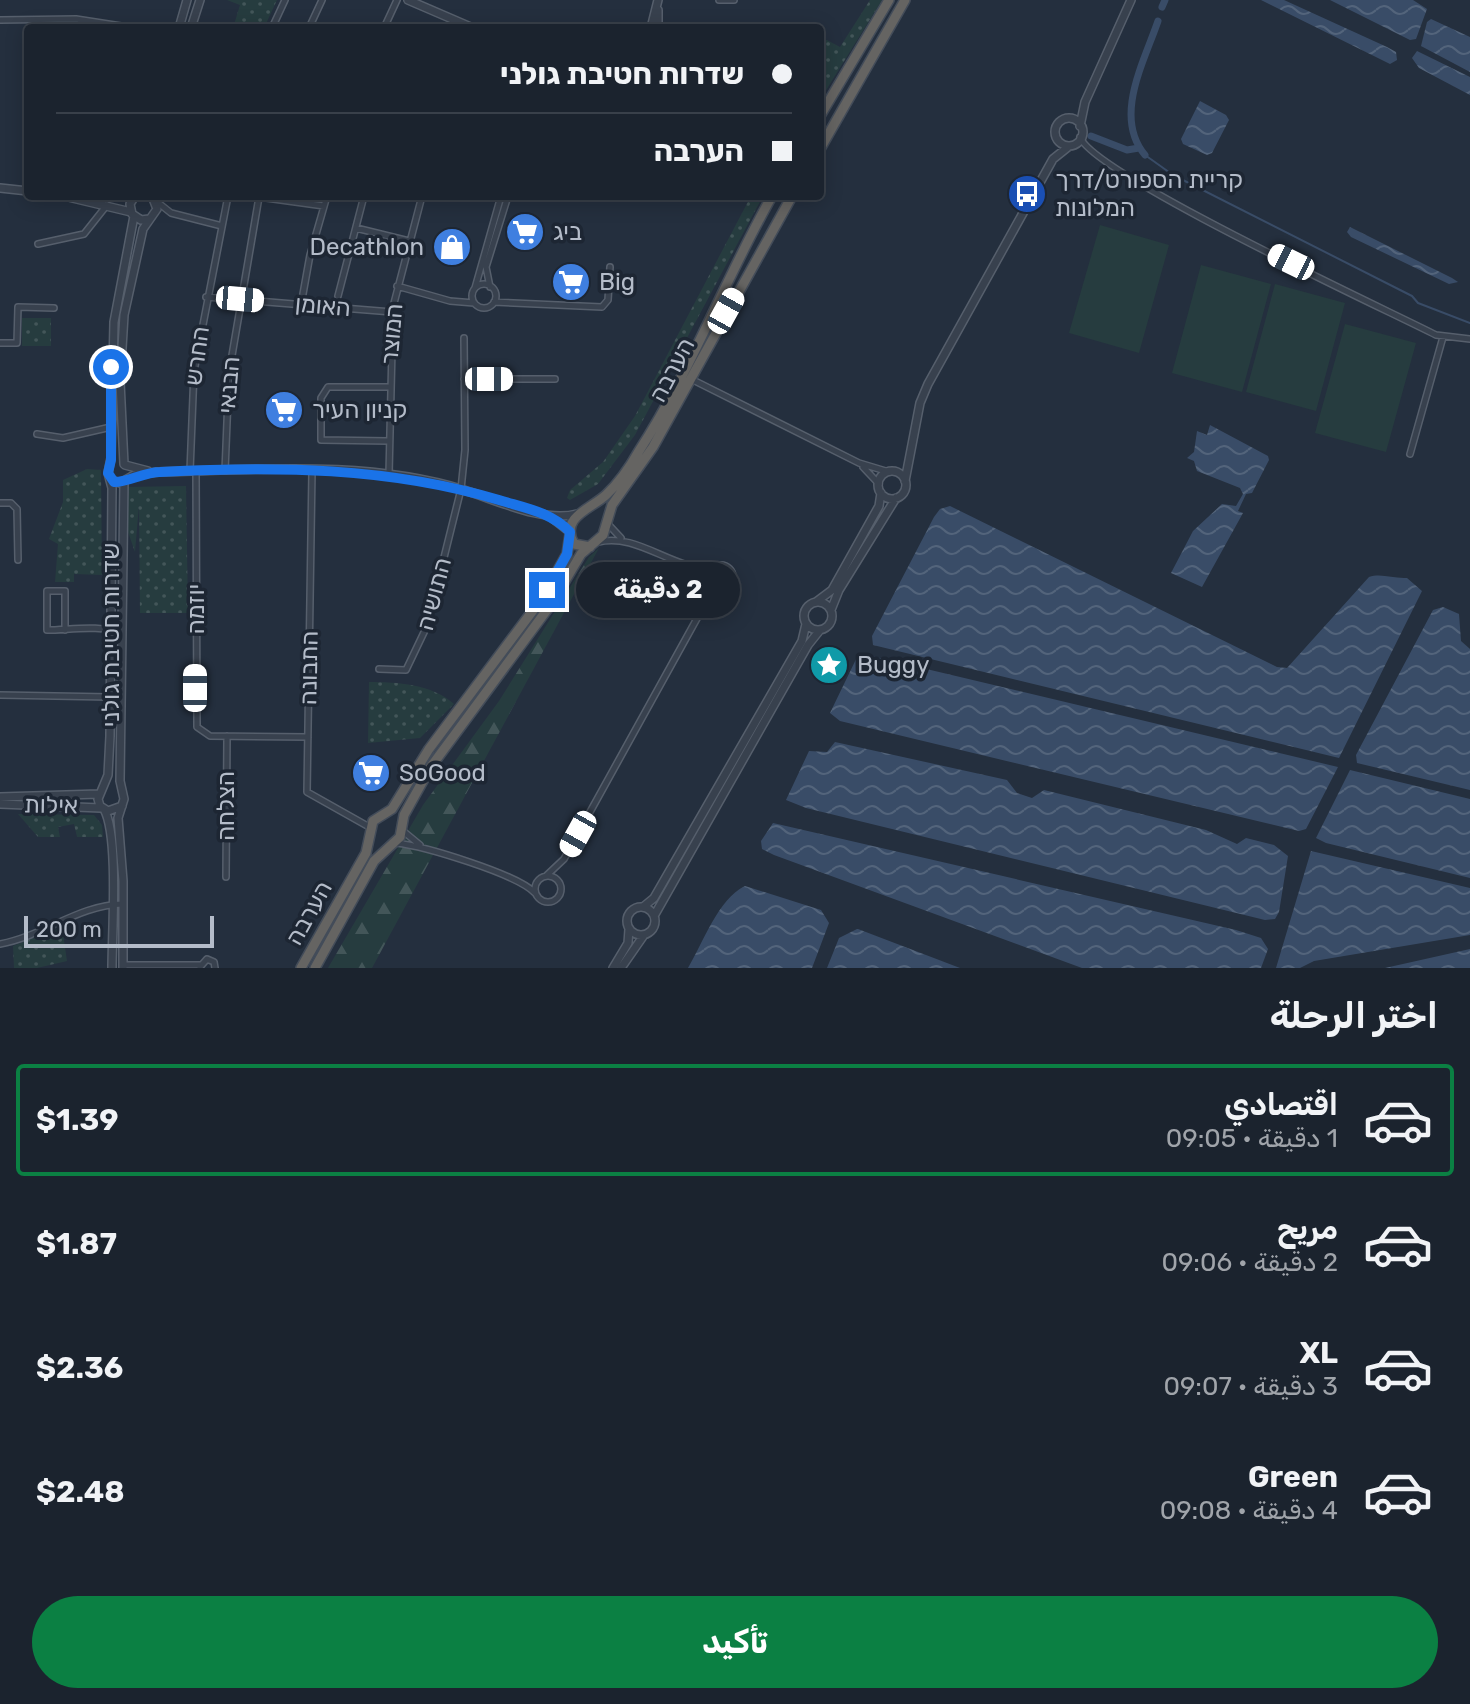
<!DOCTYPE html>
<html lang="ar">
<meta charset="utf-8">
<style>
:root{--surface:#1b232e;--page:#242b36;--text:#f1f3f6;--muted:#a0a4aa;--line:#39404a;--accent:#0b8043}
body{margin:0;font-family:Rubik,"Noto Sans Arabic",Heebo,sans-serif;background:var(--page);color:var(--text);direction:rtl;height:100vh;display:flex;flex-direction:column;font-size:30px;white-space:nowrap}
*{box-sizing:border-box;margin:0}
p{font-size:26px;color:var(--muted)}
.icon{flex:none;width:44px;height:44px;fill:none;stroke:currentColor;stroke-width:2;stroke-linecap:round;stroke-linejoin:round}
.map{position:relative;height:968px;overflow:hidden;direction:ltr}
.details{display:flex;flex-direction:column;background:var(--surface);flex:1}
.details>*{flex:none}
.guide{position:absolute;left:24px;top:24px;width:800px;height:176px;border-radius:8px;box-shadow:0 4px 20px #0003,0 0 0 2px var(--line);direction:rtl;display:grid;align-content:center;height:176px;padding:0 32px;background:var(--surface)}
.scale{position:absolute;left:24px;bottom:20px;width:190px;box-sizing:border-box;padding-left:8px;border:4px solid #b4bcc9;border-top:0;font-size:22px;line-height:28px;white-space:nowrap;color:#b4bcc9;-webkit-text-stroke:6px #1d2633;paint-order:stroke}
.end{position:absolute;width:36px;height:36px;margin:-18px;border:10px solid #1a73e8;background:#fff;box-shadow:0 0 0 4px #fff}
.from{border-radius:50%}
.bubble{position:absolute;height:56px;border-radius:28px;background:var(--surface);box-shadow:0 4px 20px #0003,0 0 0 2px var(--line);font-size:26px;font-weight:700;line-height:56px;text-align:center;direction:rtl}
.car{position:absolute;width:24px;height:48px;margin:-24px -12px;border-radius:10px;box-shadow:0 0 6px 2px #0007;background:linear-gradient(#fff 24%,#345 0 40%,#fff 0 76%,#345 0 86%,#fff 0)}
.guide b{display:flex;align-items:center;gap:28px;height:76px;font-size:30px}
.guide b+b{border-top:2px solid var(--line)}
.guide i{width:20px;height:20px;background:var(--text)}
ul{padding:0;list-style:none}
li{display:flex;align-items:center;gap:24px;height:112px;margin:0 16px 12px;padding:0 16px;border:4px solid transparent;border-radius:8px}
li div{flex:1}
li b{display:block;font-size:30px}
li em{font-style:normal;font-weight:700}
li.on{border-color:var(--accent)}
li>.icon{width:72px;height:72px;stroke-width:1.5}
h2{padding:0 32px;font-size:36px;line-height:96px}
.button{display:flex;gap:16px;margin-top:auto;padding:16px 32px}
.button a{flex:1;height:92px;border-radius:48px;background:var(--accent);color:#fff;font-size:32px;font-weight:700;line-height:92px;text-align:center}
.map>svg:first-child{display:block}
.green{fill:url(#green-dots)}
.forest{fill:url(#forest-firs)}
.pitch{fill:#263c3f}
.water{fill:url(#water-waves)}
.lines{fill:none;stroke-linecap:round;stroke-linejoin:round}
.stream{stroke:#394c67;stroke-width:2}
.canal{stroke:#394c67;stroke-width:7}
.minor-casing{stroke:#565f6c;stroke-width:8}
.tertiary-casing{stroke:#565f6c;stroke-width:10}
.trunk-casing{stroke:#434c59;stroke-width:12}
.minor{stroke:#38414e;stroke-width:5}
.tertiary{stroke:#38414e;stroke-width:7}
.trunk{stroke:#656462;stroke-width:9}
.route{stroke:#1a73e8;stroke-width:10}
.labels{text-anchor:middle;stroke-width:7;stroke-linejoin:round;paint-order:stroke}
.poi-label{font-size:24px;fill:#b4bcc9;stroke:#1d2633;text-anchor:start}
.street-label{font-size:24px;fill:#b4bcc9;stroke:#1d2633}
</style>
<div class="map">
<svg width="1470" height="968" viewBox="0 0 1470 968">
<defs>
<pattern id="green-dots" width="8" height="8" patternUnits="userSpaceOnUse" patternTransform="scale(2)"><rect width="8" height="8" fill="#263c3f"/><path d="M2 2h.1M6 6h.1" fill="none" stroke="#435659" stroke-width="1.8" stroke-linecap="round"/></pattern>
<pattern id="forest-firs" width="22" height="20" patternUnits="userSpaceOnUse" patternTransform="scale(2)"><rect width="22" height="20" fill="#263c3f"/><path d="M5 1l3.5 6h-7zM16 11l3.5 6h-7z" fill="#435659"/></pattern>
<pattern id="water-waves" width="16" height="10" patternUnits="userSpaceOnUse" patternTransform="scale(2)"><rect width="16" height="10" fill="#394c67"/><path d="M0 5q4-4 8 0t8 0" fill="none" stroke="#53647b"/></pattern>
</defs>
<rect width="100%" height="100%" fill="#242f3e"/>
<path class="green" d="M 227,0 L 277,0 L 264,28 L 233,28 L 240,5 Z
M 870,0 L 882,0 L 820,100 L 820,41 L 827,40 L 840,47 Z
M 751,196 L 763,196 L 635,435 L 598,484 L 570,500 L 567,498 L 570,490 L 603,462 L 635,416 Z
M 22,318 L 51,318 L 51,346 L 22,346 Z
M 87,469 L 101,470 L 102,575 L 74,574 L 74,582 L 55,582 L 58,544 L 49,539 L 63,502 L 63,480 Z
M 186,486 L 188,613 L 140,613 L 139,505 L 135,552 L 127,529 L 127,487 Z
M 369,682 C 397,682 432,684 454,704 L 420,738 L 368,743 Z
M 18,814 L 94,815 L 102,825 L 103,837 L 77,837 L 74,824 L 58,827 L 60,837 L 38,837 Z
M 62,927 L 67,961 L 37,968 L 14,968 L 13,946 Z"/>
<path class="forest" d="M 599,548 L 372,968 L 328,968 L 423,805 L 499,701 L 589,557 Z"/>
<path class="pitch" d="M 1100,225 L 1169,245 L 1139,353 L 1069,333 Z
M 1201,265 L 1271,284 L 1242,392 L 1172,373 Z
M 1275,284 L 1345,303 L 1316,411 L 1246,392 Z
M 1345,324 L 1416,343 L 1386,452 L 1315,433 Z"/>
<path class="water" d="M 1261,0 L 1284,0 L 1387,47 L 1396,52 L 1397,60 L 1390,64 Z
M 1330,0 L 1413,0 L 1427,9 L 1416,39 L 1410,40 Z
M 1431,19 L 1470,37 L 1470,72 L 1421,46 L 1427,22 Z
M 1417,51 L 1470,77 L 1470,95 L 1419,68 L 1412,58 Z
M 1200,101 L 1226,115 L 1229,120 L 1212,153 L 1207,155 L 1183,144 L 1181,139 Z
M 1350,227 L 1452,278 L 1458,282 L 1449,284 L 1351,237 L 1347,232 Z
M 1210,425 L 1268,456 L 1269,460 L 1252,493 L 1246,494 L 1238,511 L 1243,513 L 1202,587 L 1171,573 L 1193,531 L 1222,504 L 1236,506 L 1243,494 L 1240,488 L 1197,471 L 1194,461 L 1187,458 L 1194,452 L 1197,431 L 1207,435 Z
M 950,506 L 1277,667 L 1287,668 L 1369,577 C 1382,573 1393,579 1407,578 L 1422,591 L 1339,758 L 873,645 L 872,636 L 934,517 L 940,509 Z
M 1443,607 L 1459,614 L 1461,641 L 1470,649 L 1470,790 L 1357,763 L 1356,755 L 1433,610 Z
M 859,653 L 1338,767 L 1306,829 L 1299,831 L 840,721 L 830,713 Z
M 835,742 L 1007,780 L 1017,793 L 1032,798 L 1044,790 L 1206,830 L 1237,844 L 1246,838 L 1274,845 L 1288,856 L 1279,912 L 1275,919 L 1265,920 L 806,808 L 786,800 L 809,751 L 827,752 Z
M 1350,770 L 1470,799 L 1470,878 L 1326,843 L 1316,838 Z
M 773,823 L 1236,930 L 1261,938 L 1268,949 L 1261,968 L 1082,968 L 774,855 L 762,849 L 761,841 Z
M 1311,851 L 1470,888 L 1470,935 L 1314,961 L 1300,968 L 1276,968 Z
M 745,886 L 821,910 L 829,923 L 812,968 L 688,968 C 703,943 718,899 745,886 Z
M 857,929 L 858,929 L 960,968 L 827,968 L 839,938 Z
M 1470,949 L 1470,968 L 1385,968 Z"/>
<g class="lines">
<path class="stream" d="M 1145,155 L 1173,175 L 1412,296 L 1418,303 L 1470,323"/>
<path class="canal" d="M 1162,7 L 1165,0
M 1091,136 L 1127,150 L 1139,148
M 1145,155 C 1113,117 1144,62 1158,21"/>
<defs>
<path id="minor" d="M 719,0 L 734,0
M 0,20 L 76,19 L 134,28
M 272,28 L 285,0
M 309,28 L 322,0
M 384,28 L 397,0
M 421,28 L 422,27
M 1080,137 C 1093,174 1383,308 1436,335 L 1470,339
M 156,201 L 171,213 L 222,226
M 356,228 L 409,241
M 38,244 L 84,234 L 107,205
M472 296a12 12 0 1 1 24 0a12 12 0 1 1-24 0Z
M 397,286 L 450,301 L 474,303
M 490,287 L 486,267 L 508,196
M 475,288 L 501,196
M 338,296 L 364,196
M 206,297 L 392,312
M 494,302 L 602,307 L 608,300 L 610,267
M 301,305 L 310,255 L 327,196
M 0,343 L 17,343 L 18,307 L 54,308
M 464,379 L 555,379
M 691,379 L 859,463 L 889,472
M 37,434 L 63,438 L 111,427
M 388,441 L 321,440 L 321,398 L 328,387 L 388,387
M 1410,454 L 1443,337
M 863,467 L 879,484
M 190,471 L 194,371 L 228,196
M 196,471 L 197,727 L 210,736 L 308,737
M 225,471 L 229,373 L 259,197 L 324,206
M 312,471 L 307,792 L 371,828
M 389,474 L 393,307 L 422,196
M 0,503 L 11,503 L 17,509 L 18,560
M 607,523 L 621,538
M 598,542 C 638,532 673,571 713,568
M709 577a12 12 0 1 1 24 0a12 12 0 1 1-24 0Z
M 65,630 L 65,591 L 47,591 L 47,630 C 70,630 100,624 122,634
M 379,669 L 406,670 L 427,626 L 461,489 L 465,450 L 464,338
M 0,695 L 110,697
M 403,831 L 420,845
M 396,843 C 424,846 517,874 535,893
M535 889a13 13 0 1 1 26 0a13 13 0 1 1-26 0Z
M 546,876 L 564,859 L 705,604 L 711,583
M 226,877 L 227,736
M 0,944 C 44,936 78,905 123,904
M 123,965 L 200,965
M 200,967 L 207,959 L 214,962 L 215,968"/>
<path id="tertiary" d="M 408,0 L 473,28
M 179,28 L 187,0
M 191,28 L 200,0
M 651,28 L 658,0
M 658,28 L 658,10
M1055 132a14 14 0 1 1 28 0a14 14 0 1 1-28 0Z
M 1080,126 L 1085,102 L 1131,0
M 0,188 L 28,191
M 64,196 L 131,212
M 135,196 L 130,204 L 132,214 L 141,220 L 149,219
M 124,464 L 120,382 L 124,315 L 143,229 L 157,209 L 152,196
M 125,465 L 148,471
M878 485a14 14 0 1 1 28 0a14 14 0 1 1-28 0Z
M 111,480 L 120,483 L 134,475 L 158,472 C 258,470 367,460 464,490 C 497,500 543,523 577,514
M 905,481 L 920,403 L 928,384 L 1053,159 L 1068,147
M 551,517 L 570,532
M804 616a14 14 0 1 1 28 0a14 14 0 1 1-28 0Z
M 816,602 L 832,590 L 879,506 L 881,493
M 831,610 L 839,590 L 896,498
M 0,797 L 99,794
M 0,804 L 101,808
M 122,806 L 108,811 L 100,806 L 98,799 L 108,775 L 110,736 L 112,488 L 108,473 L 111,458 L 114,322 L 134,216
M 104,809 C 119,836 112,933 112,968
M627 921a14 14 0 1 1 28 0a14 14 0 1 1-28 0Z
M 643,907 L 654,898 L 802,641 L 806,624
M 654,916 L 808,645 L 820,630
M 123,968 L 123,881 L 118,818 L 124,799 L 120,781 L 124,481
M 613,968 L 628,943 L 629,929
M 621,968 L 644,935"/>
<path id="trunk" d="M 820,116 L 889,0
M 820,149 L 905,0
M 590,547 L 574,544 C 559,517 591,509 606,495 C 619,483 630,467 639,451 C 691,371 725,279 772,196
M 301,968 L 366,853 L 373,821 L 392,809 L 429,749 L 543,597 L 567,554 L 570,534
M 315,968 L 374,861 L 400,837 L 404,815 L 430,768 L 552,603 L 581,554 L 603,535 L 612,505 L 653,447 L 792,196"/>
</defs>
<use href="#minor" class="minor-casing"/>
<use href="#tertiary" class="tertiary-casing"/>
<use href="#trunk" class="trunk-casing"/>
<use href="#minor" class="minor"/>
<use href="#tertiary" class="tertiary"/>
<use href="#trunk" class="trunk"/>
</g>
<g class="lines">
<path class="route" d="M 111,367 L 111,460 L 108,473 L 114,482 C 125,483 145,472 160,472 C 275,466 389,467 499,500 C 525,508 551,512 570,532 L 567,554 L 547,590"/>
</g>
<defs>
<symbol id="bus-disc" viewBox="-11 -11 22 22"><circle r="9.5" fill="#1a4fb4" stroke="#1d2633"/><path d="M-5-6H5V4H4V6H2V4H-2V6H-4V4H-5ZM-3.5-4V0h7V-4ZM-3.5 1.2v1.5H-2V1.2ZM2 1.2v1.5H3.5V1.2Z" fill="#fff"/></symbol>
<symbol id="supermarket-disc" viewBox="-11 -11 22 22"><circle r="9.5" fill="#3f7fe0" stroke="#1d2633"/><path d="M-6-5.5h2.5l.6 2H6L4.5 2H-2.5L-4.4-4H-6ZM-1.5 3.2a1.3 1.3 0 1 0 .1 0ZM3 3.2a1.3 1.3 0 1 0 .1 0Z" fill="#fff"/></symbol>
<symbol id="shop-disc" viewBox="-11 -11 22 22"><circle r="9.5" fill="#3f7fe0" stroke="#1d2633"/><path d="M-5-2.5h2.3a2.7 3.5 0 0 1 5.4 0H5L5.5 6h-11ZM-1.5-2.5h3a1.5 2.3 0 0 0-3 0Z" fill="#fff"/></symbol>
<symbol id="sight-disc" viewBox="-11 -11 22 22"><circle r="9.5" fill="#0f9aa8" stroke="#1d2633"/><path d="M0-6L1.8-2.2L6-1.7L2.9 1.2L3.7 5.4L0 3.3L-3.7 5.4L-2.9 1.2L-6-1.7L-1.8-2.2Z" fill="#fff"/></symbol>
</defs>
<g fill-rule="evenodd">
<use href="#bus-disc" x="1005" y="172" width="44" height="44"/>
<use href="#supermarket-disc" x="503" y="210" width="44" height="44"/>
<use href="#shop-disc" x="430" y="225" width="44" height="44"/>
<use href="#supermarket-disc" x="549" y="260" width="44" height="44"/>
<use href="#supermarket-disc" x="262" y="388" width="44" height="44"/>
<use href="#sight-disc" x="807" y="643" width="44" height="44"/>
<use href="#supermarket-disc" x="349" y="751" width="44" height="44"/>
</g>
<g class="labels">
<g class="poi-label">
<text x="1055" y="188">קריית הספורט/דרך<tspan x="1055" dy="28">המלונות</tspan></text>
<text x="553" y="240">ביג</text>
<text x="424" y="255" text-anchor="end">Decathlon</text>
<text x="599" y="290">Big</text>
<text x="312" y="418">קניון העיר</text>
<text x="857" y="673">Buggy</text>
<text x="399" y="781">SoGood</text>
</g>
<g class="street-label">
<text transform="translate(323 306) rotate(5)" y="8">האומן</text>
<text transform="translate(392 334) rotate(-85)" y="8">המוצר</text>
<text transform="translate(197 356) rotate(-82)" y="8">החרש</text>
<text transform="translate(672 370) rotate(-62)" y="8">הערבה</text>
<text transform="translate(229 385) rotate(-85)" y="8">הבנאי</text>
<text transform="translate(434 594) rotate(-75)" y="8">התושיה</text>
<text transform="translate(196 609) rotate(-90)" y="8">יוזמה</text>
<text transform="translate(111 635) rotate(-90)" y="8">שדרות חטיבת גולני</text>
<text transform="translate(309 668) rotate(-89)" y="8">התבונה</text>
<text transform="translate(51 805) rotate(1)" y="8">אילות</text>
<text transform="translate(226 806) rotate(-90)" y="8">הצלחה</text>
<text transform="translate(309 913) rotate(-61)" y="8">הערבה</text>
</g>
</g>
</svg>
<div class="scale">200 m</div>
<i class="end from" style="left:111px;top:367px"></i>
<i class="end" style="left:547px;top:590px"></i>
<div class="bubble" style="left:576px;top:562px;width:164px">2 دقيقة</div>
<i class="car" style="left:1291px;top:262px;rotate:296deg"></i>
<i class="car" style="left:240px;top:299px;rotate:95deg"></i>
<i class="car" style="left:726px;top:311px;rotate:29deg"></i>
<i class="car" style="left:489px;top:379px;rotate:90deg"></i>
<i class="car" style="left:195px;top:688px;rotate:0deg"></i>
<i class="car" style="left:578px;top:834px;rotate:209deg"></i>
<div class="guide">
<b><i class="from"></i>שדרות חטיבת גולני</b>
<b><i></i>הערבה</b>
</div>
</div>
<section class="details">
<h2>اختر الرحلة</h2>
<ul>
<li class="on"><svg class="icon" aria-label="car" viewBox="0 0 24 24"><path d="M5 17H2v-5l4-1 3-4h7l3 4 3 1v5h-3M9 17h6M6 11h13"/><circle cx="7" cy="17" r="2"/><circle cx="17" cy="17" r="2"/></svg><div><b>اقتصادي</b><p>1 دقيقة · 09:05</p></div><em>$1.39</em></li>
<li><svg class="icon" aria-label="car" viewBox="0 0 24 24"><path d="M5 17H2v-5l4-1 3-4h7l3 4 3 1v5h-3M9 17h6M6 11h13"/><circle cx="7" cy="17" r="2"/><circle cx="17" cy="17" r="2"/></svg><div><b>مريح</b><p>2 دقيقة · 09:06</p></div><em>$1.87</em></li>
<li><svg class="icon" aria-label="car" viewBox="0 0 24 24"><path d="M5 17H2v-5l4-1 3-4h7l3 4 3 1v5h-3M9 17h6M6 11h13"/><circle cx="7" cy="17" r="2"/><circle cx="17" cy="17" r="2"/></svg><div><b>XL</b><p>3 دقيقة · 09:07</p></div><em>$2.36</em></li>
<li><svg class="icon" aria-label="car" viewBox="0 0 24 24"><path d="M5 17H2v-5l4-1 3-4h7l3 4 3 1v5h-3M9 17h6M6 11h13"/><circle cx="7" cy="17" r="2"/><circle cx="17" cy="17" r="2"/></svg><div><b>Green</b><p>4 دقيقة · 09:08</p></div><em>$2.48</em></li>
</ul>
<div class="button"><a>تأكيد</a></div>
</section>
